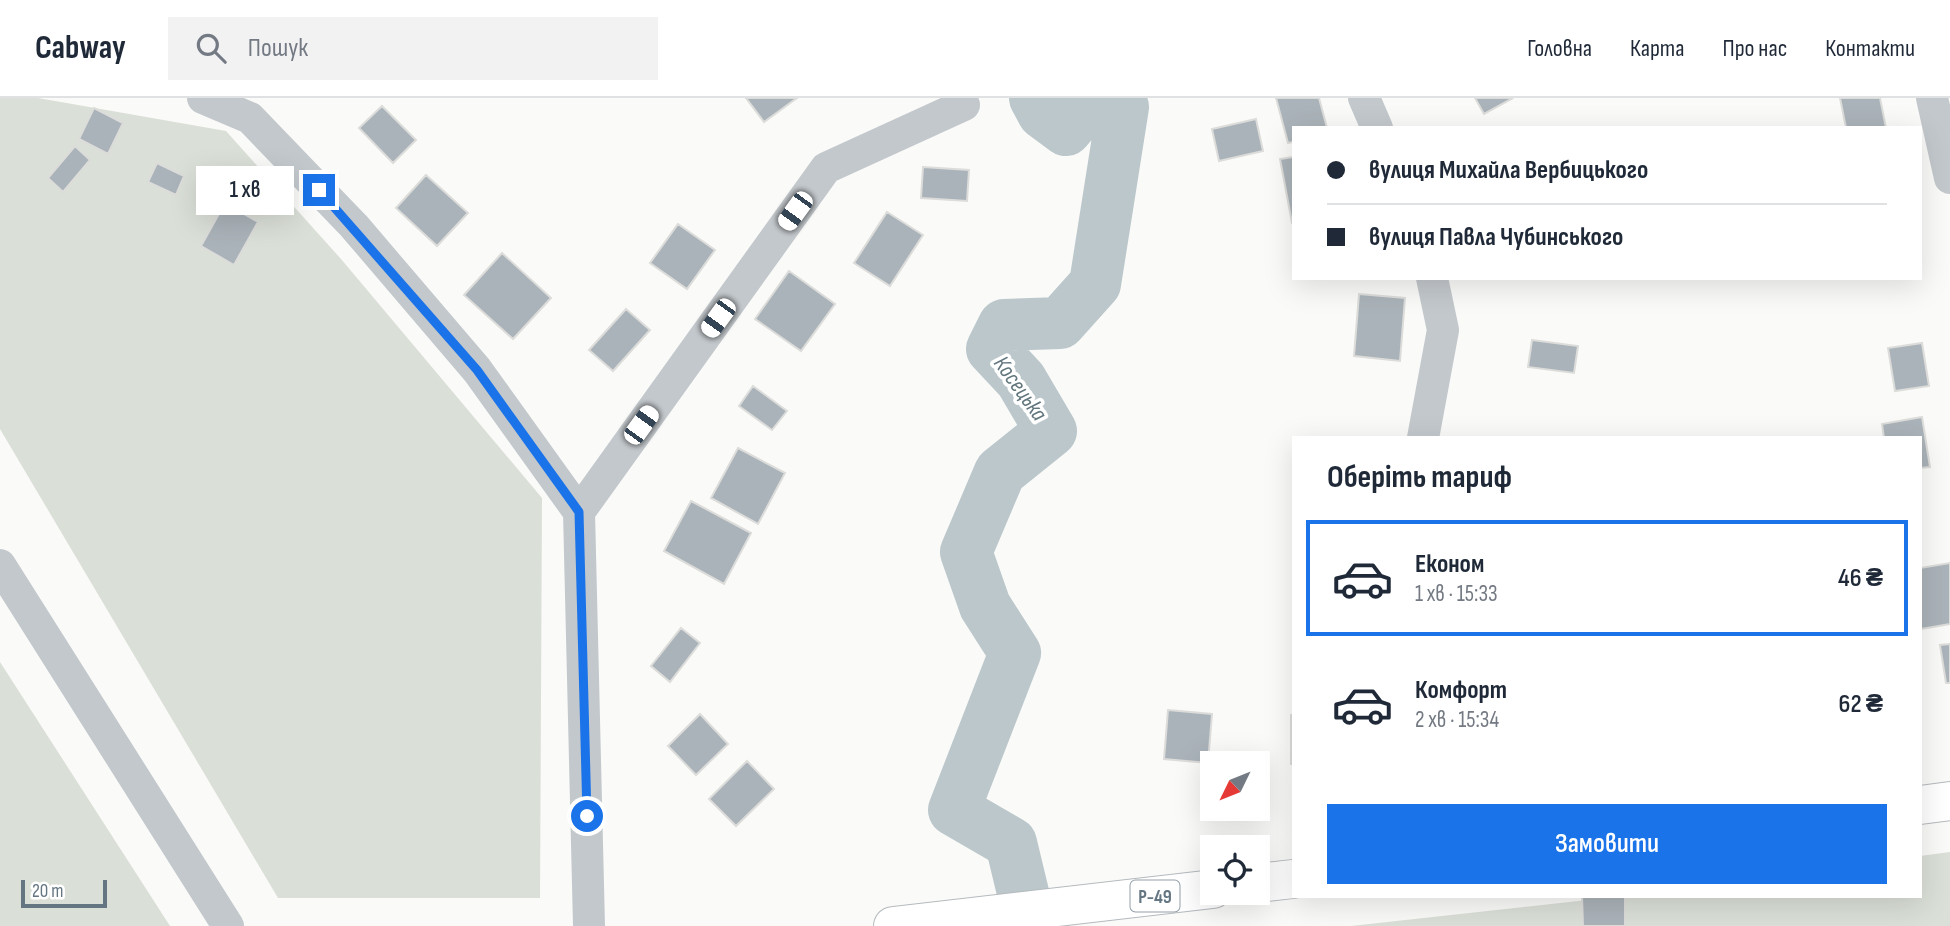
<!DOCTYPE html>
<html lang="uk">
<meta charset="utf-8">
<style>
:root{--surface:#fff;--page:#f2f2f3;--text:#1f2937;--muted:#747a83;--line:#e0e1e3;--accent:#1a73e8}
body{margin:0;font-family:"Sofia Sans Condensed",sans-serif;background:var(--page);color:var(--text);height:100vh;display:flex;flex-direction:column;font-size:26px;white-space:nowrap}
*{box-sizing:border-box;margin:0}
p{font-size:23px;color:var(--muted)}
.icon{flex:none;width:38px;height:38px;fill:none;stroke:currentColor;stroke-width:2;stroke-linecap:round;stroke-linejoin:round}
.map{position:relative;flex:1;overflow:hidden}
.sheet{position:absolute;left:1292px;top:338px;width:630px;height:462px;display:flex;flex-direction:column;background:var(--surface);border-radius:0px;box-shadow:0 7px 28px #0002}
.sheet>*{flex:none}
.hud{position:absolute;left:1292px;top:28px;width:630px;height:154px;border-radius:0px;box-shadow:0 7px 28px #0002;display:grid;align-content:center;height:154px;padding:0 35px;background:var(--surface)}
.needle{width:46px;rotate:227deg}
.controls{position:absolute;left:1200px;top:653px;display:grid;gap:14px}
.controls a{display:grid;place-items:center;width:70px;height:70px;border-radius:0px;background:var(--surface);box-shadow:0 7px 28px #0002;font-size:35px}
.scale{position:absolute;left:21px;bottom:18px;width:86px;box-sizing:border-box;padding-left:7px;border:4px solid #657683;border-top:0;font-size:19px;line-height:24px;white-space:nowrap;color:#657683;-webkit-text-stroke:5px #fff;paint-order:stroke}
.end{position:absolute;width:32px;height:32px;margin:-16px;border:9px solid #1a73e8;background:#fff;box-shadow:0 0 0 4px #fff}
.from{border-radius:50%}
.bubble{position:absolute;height:49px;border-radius:0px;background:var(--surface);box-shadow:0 7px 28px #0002;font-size:23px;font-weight:600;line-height:49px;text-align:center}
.car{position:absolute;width:21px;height:42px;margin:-21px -10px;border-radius:9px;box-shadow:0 0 5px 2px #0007;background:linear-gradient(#fff 24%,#345 0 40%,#fff 0 76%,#345 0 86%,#fff 0)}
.hud b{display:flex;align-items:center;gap:24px;height:66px;font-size:26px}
.hud b+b{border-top:2px solid var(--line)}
.hud i{width:18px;height:18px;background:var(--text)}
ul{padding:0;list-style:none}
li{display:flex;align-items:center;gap:21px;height:116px;margin:0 14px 10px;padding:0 21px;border:4px solid transparent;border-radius:0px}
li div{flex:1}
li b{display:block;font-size:26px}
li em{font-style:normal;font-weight:600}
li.active{border-color:var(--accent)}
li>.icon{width:63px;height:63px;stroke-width:1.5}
h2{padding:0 35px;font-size:32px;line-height:84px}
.primary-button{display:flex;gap:14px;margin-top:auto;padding:14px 35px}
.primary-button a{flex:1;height:80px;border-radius:0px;background:var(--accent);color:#fff;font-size:28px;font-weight:600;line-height:80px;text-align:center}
header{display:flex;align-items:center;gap:42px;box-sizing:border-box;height:98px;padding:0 35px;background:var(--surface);border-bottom:2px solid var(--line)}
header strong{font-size:33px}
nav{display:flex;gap:38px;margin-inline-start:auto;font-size:24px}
.search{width:490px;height:63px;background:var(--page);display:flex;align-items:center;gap:18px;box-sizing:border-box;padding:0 24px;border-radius:0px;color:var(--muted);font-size:26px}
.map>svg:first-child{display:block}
.green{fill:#dadfd7}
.water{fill:#bbc7cb}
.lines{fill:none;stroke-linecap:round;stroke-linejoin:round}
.river{stroke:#bbc7cb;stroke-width:52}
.building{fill:#aab3b9;stroke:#dcdcda;stroke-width:2}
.primary-casing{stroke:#b5babe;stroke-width:40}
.street{stroke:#c3c8cc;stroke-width:32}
.primary{stroke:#fff;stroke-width:38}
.route{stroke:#1a73e8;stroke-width:9}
.labels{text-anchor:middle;stroke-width:7;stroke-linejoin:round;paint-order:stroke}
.shield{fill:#fff;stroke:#939fa8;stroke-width:2}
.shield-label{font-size:19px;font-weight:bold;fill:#657683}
.water-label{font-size:23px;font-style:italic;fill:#60757c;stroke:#fff}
</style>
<header>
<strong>Cabway</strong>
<div class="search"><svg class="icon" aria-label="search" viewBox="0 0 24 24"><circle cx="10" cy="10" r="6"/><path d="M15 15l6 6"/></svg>Пошук</div>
<nav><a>Головна</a><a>Карта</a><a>Про нас</a><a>Контакти</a></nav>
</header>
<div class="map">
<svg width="1950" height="828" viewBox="0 0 1950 828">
<rect width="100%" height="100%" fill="#fafaf8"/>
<path class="green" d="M 0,0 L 38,0 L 226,33 L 341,161 L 542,400 L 540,800 L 278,800 L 0,331 Z
M 0,564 L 170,828 L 0,828 Z
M 1950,754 L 1950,828 L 1351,828 L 1624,798 L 1920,798 L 1920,758 Z"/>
<path class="water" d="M 1030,753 L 1034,776 L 1004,790 L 1013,756 Z"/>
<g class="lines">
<path class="river" d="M 1035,0 L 1043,15 L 1066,32 L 1093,0
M 1031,828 L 1011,745 L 954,712 L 1015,555 L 985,508 L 966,454 L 1000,374 L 1051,333 L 1021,282 L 992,251 L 1004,227 L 1060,225 L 1095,186 L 1123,9 L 1101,0"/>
</g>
<path class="building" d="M 746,0 L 797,0 L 764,24 Z
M 1276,0 L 1319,0 L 1327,30 L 1293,30 L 1293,44 L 1288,45 Z
M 1475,0 L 1513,0 L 1484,16 Z
M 1840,0 L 1880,0 L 1886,30 L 1846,30 Z
M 382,8 L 416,42 L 393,65 L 359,30 Z
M 94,10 L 123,25 L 108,56 L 79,41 Z
M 1256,21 L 1263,53 L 1219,63 L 1212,31 Z
M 75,48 L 90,62 L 63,94 L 48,80 Z
M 1293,59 L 1293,125 L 1292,125 L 1280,61 Z
M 157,65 L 184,78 L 176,97 L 148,84 Z
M 923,69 L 969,72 L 967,103 L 921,100 Z
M 426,77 L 468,115 L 437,148 L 396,110 Z
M 225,105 L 258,124 L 234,167 L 201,148 Z
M 887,114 L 923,137 L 890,188 L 854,165 Z
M 678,126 L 715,152 L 687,191 L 650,165 Z
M 502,155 L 551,200 L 513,241 L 464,197 Z
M 789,173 L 835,206 L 801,253 L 755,221 Z
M 1359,196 L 1405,200 L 1400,263 L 1354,258 Z
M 626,211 L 650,232 L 613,273 L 589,252 Z
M 1532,242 L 1578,248 L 1574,275 L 1528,269 Z
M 1922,245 L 1929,288 L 1895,293 L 1888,250 Z
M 753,288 L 787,313 L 772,332 L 739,308 Z
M 1922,319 L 1930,369 L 1920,370 L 1920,340 L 1884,340 L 1882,326 Z
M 738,350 L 785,375 L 758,426 L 711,400 Z
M 691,403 L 751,435 L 724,486 L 664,453 Z
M 1950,465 L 1950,526 L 1921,531 L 1920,470 Z
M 681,530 L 700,545 L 670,584 L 651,568 Z
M 1950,546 L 1950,585 L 1946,585 L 1940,547 Z
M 1168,612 L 1212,616 L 1208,665 L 1164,661 Z
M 700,616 L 728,646 L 696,677 L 668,648 Z
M 1291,617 L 1293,617 L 1293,666 L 1291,666 Z
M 747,663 L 774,691 L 736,728 L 709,701 Z
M 1582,798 L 1625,798 L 1625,828 L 1583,828 Z"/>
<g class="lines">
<defs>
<path id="primary" d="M 1920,707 L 1950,703
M 1258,785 L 1293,781
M 893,828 L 1213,791"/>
</defs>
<use href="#primary" class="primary-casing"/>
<path class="street" d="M 203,0 L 250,20 L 354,128 L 477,272 L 579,414
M 1364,0 L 1377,30
M 1932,0 L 1950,80
M 1423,340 L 1443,232 L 1432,180
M 0,467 L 228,828
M 589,828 L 579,414 L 826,70 L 964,7"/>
<use href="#primary" class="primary"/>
</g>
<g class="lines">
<path class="route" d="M 319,92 L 477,272 L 579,414 L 587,718"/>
</g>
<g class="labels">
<rect class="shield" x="1130.5" y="782.5" width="49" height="31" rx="5"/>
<g class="shield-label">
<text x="1155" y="805">Р-49</text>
</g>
<g class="water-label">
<text transform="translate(1021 290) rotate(54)" y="8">Косецька</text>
</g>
</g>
</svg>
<div class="controls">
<a><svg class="needle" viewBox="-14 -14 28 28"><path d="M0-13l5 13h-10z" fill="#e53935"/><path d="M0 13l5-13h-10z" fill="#747a83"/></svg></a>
<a><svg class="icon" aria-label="locate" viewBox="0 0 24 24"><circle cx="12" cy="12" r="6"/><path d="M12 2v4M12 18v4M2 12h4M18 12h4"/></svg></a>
</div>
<div class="scale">20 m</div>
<i class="end from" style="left:587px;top:718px"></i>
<i class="end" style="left:319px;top:92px"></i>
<div class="bubble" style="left:196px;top:68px;width:98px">1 хв</div>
<i class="car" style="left:795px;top:113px;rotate:216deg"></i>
<i class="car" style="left:718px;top:220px;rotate:216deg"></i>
<i class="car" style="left:641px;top:327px;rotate:36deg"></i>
<div class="hud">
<b><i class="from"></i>вулиця Михайла Вербицького</b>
<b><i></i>вулиця Павла Чубинського</b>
</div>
<section class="sheet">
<h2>Оберіть тариф</h2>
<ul>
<li class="active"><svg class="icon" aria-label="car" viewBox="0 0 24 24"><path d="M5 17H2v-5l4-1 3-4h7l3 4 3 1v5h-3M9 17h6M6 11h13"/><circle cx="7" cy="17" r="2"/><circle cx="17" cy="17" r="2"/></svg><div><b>Економ</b><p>1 хв · 15:33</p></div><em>46 ₴</em></li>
<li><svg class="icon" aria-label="car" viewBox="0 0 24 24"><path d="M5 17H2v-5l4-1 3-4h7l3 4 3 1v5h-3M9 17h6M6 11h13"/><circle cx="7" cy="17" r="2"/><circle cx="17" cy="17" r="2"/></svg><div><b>Комфорт</b><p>2 хв · 15:34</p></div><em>62 ₴</em></li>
</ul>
<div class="primary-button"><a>Замовити</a></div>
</section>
</div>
